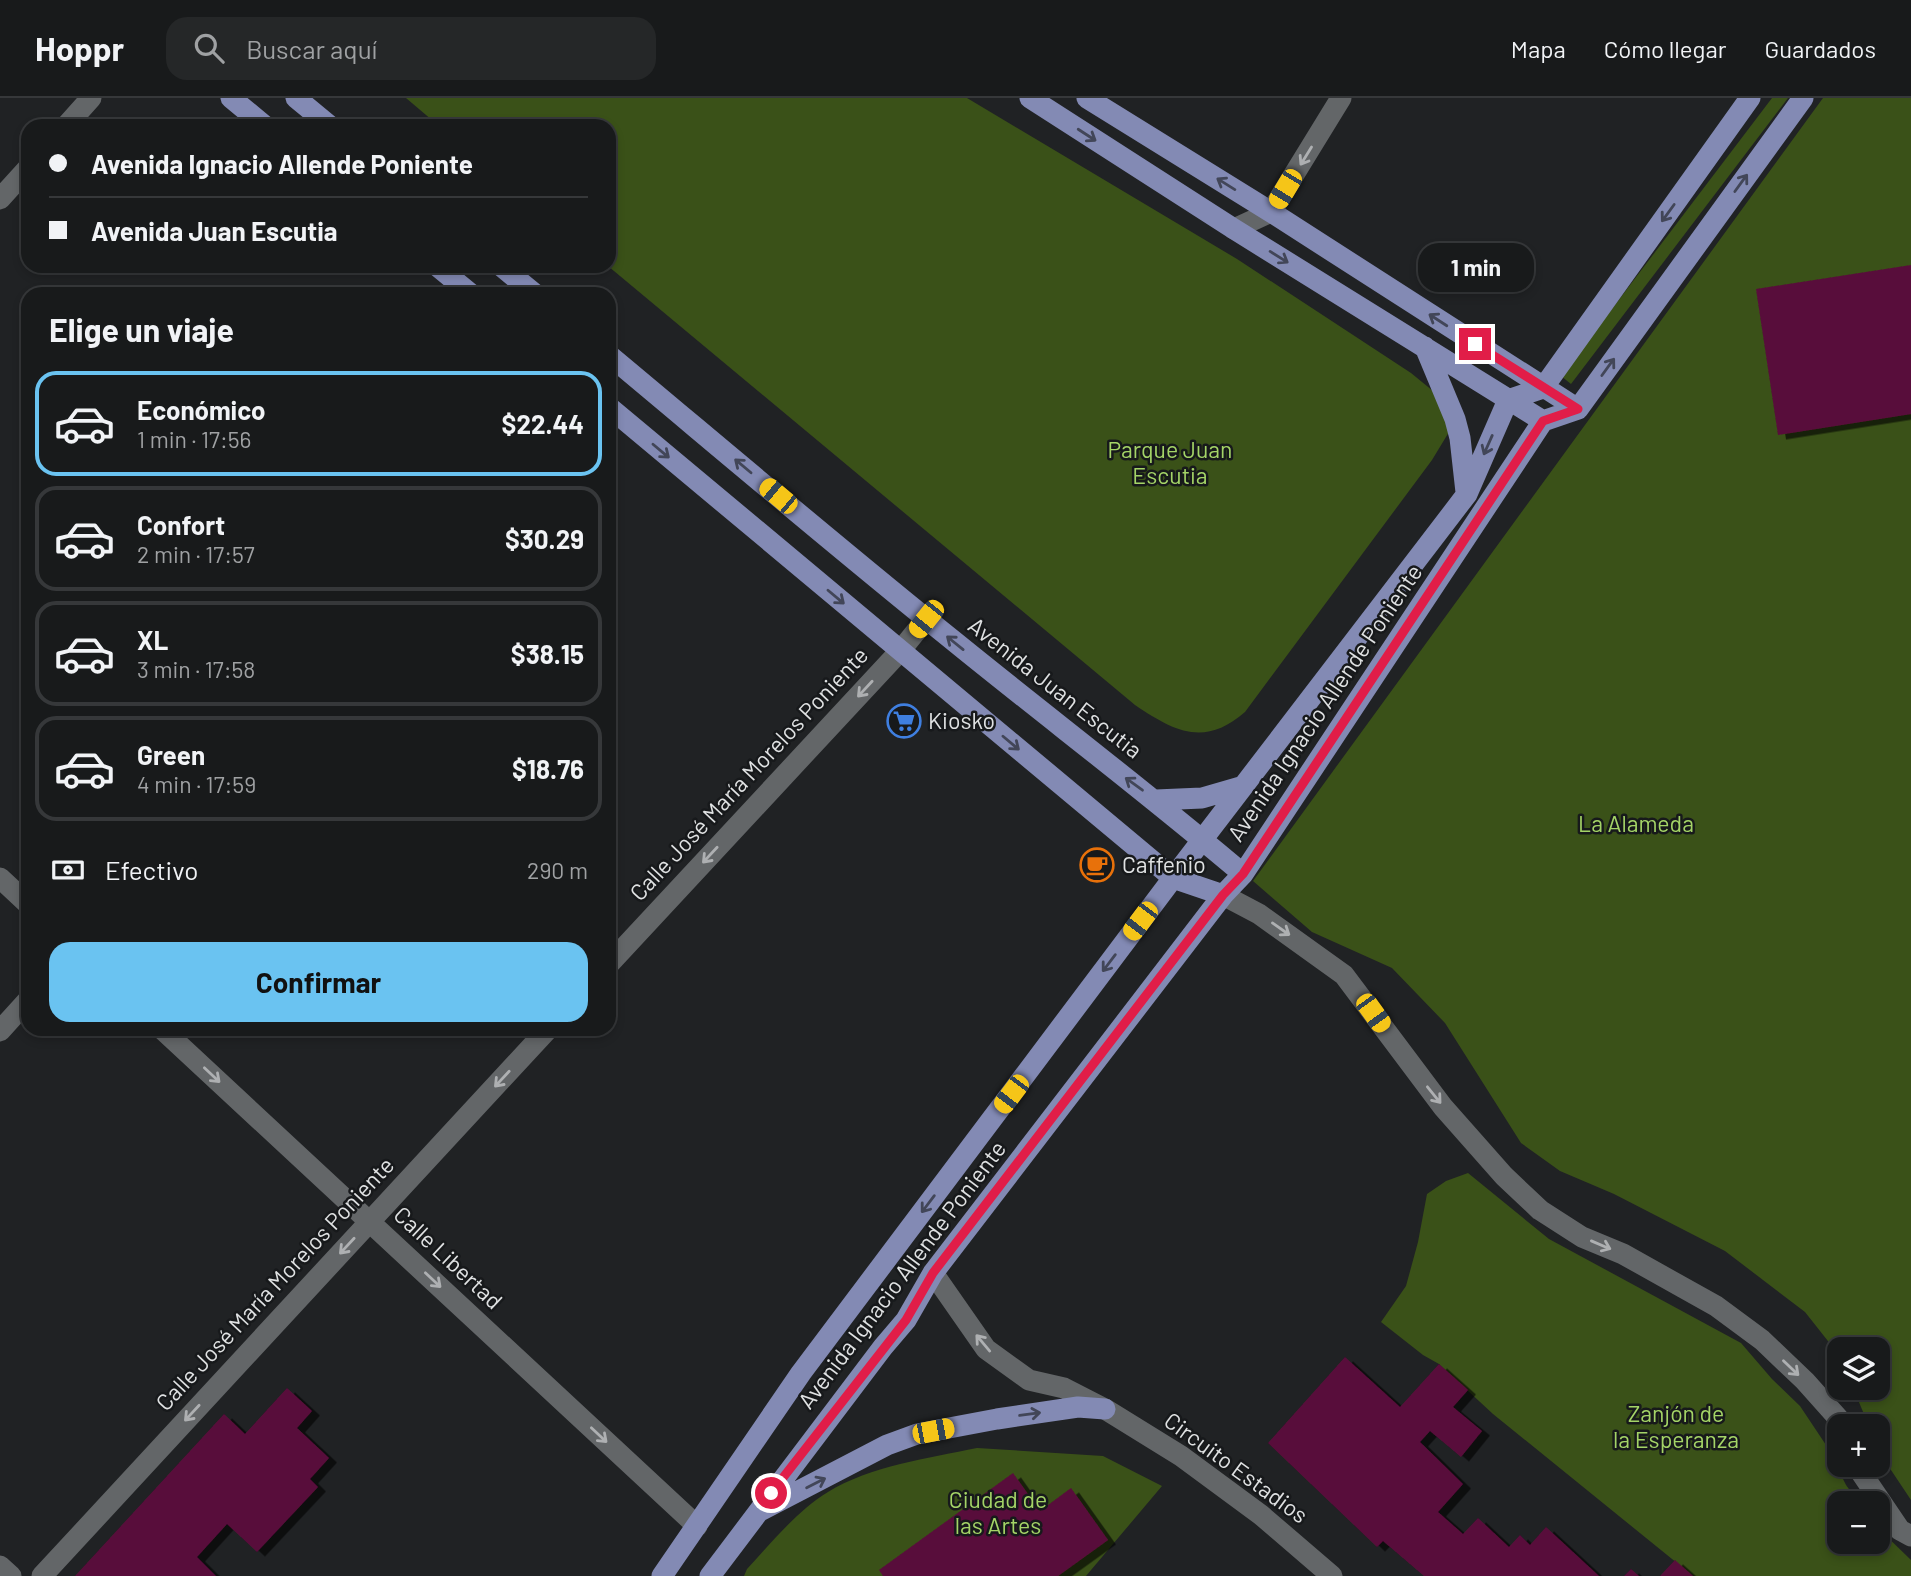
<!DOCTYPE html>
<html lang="es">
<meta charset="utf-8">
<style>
:root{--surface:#181a1b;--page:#252728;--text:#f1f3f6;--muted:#9fa1a3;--line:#36383a;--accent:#6ac3f1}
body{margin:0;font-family:Barlow,sans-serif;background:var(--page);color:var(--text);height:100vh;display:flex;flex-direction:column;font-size:26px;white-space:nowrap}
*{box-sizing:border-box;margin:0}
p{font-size:23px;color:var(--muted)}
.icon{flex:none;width:38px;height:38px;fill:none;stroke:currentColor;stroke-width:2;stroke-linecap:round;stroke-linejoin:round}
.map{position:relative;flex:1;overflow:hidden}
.panel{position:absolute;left:21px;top:189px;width:595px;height:749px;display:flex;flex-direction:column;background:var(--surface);border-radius:21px;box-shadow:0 4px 10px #0003,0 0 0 2px var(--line)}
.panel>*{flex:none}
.banner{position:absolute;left:21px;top:21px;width:595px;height:154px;border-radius:21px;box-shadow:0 4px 10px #0003,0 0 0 2px var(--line);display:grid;align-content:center;height:154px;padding:0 28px;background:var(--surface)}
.tools{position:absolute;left:1827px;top:1239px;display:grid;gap:14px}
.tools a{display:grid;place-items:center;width:63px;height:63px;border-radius:14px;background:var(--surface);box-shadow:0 4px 10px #0003,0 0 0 2px var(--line);font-size:35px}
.end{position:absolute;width:32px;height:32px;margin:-16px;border:9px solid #e11d48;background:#fff;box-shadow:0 0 0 4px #fff}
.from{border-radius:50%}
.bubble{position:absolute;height:49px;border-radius:21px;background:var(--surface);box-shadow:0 4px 10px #0003,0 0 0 2px var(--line);font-size:23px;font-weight:700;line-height:49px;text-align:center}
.car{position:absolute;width:21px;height:42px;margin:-21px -10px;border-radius:9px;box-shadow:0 0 5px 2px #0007;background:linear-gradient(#f5c518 24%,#345 0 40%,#f5c518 0 76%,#345 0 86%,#f5c518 0)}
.banner b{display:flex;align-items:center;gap:24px;height:66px;font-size:26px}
.banner b+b{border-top:2px solid var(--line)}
.banner i{width:18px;height:18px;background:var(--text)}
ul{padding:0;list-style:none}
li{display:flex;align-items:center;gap:21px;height:105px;margin:0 14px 10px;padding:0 14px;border:4px solid var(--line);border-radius:21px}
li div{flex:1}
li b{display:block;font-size:26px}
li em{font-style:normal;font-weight:700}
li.current{border-color:var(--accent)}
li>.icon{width:63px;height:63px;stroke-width:1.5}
h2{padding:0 28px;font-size:32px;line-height:84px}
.pay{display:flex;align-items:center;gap:18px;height:77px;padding:0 28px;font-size:26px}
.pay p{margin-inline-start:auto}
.button{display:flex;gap:14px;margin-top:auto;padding:14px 28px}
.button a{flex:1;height:80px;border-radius:21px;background:var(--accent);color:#111;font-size:28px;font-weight:700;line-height:80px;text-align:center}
header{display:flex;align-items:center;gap:42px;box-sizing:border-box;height:98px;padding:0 35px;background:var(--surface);border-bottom:2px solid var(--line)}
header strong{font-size:33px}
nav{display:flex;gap:38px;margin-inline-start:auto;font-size:24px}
.search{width:490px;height:63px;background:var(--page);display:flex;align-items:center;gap:18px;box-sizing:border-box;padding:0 24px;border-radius:21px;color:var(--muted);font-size:26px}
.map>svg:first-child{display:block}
.green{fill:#3a5118}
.building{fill:#590c3a;filter:url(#shadow)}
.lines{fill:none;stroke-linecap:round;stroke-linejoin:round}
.minor{stroke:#636668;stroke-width:21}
.major{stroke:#838ab4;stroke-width:21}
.oneway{stroke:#424658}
.oneway2{stroke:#aeb0b2}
.route{stroke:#e11d48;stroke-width:9}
.labels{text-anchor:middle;stroke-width:5;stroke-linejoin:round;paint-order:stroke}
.park-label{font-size:23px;fill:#a4d467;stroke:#17191b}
.street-label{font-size:23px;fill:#e0e2e3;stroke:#17191b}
.poi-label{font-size:23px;fill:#e0e2e3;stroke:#17191b;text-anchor:start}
</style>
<header>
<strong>Hoppr</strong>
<div class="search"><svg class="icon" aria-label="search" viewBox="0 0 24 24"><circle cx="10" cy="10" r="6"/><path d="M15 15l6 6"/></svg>Buscar aquí</div>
<nav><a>Mapa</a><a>Cómo llegar</a><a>Guardados</a></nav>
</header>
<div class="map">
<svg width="1911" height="1478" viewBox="0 0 1911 1478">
<defs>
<filter id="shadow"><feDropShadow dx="8" dy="4.5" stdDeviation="0" flood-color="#0009"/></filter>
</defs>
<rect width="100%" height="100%" fill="#202224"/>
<path class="green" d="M 406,0 L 967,0 L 1237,161 L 1411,275 L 1444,302 L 1449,334 L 1432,362 L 1245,614 C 1205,649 1175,634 1135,607 L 608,168 L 609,28 L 439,28 Z
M 1772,0 L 1788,0 L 1571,286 L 1561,278 Z
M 1823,0 L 1911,0 L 1911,1402 L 1879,1354 L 1878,1328 L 1869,1328 L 1853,1290 L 1878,1290 L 1878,1251 L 1839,1251 L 1839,1257 L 1805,1214 L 1725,1153 L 1614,1096 L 1560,1073 L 1521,1045 L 1445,925 L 1392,870 L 1312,834 L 1253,783 Z
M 1468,1075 L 1549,1141 L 1741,1245 L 1772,1281 L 1800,1308 L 1826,1347 L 1846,1387 L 1859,1405 L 1839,1405 L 1839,1444 L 1878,1444 L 1878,1430 L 1911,1462 L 1911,1478 L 1693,1478 L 1493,1316 L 1439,1266 L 1423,1257 L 1381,1224 L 1406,1188 L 1418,1144 L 1427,1096 L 1446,1083 Z
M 977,1350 L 1103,1358 L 1162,1388 L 1086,1478 L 744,1478 L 747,1471 C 772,1444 797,1413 828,1394 C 870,1368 929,1360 977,1350 Z"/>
<path class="building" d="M 1911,167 L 1911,316 L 1778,337 L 1756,191 Z
M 1345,1259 L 1400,1309 L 1439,1266 L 1468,1292 L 1453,1309 L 1482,1333 L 1461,1359 L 1430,1333 L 1420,1344 L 1463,1386 L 1438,1414 L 1463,1436 L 1478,1420 L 1509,1449 L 1520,1437 L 1530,1447 L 1546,1429 L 1599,1478 L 1424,1478 L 1383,1443 L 1377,1449 L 1268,1345 Z
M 287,1290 L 312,1313 L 297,1330 L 329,1360 L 310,1381 L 318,1389 L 257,1454 L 227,1426 L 197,1459 L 216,1478 L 75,1478 L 224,1316 L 245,1336 Z
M 1013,1375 L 1040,1413 L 1071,1390 L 1108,1442 L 1058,1478 L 883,1478 L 879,1472 Z
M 1675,1462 L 1693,1478 L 1660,1478 Z
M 1631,1471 L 1639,1478 L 1624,1478 Z"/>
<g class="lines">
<path class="minor" d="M 66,28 L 91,0
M 0,101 L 28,70
M 1234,131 L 1271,114 L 1341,0
M 0,780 L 28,806
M 1223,797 L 1259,816 L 1344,877 L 1443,1009 L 1504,1078 L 1540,1112 L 1582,1139 L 1623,1156 L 1716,1208 L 1762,1242 L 1805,1283 L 1838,1320 L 1841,1328
M 609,866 L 901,552 L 926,521
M 162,931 L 697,1428
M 0,933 L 28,902
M 933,1175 L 986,1251 L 1029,1282 L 1064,1290 L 1105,1311 L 1181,1358 L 1261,1417 L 1332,1478
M 1856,1367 L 1900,1432 L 1911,1438
M 0,1468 L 11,1478
M 42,1478 L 548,931"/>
<path class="major" d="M 231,0 L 265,28
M 296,0 L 330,28
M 1030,0 L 1234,131 L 1543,323
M 1087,0 L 1271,114 L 1578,311
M 437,168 L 471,196
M 501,168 L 535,196
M 1425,249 L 1455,321 L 1460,340 L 1466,394
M 609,257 C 724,353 838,450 955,544 C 1051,622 1149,696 1243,776
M 609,309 L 1173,780 L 1223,797
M 1156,702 L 1202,700 L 1240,689
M 760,1413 L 887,1347 L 917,1336 L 997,1321 L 1078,1309 L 1105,1311
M 662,1478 L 801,1275 L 1173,780 L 1467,396 L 1508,302 L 1543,290 L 1750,0
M 710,1478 L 883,1249 L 906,1222 L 933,1175 L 1223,797 L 1243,776 L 1543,323 L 1578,311 L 1803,0"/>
</g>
<defs><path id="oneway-shaft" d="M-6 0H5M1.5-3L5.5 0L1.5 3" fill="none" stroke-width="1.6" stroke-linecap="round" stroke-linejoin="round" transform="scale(1.75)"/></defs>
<g class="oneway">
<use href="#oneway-shaft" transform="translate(1087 37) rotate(33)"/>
<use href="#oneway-shaft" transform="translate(1741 85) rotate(-54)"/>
<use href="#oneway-shaft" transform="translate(1226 86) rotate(-148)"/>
<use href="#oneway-shaft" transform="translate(1668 115) rotate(126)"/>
<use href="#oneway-shaft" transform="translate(1279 159) rotate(32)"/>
<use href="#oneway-shaft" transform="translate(1438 222) rotate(-147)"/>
<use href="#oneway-shaft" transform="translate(1608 269) rotate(-54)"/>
<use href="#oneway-shaft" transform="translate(1488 347) rotate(114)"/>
<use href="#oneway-shaft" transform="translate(661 353) rotate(40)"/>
<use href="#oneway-shaft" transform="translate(743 368) rotate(-140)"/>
<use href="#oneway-shaft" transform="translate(836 499) rotate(40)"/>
<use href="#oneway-shaft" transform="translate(955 545) rotate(-141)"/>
<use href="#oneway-shaft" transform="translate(1011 645) rotate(40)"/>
<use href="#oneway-shaft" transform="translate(1134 686) rotate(-144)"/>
<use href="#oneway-shaft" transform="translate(1109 865) rotate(127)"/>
<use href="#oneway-shaft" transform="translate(928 1106) rotate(127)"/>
<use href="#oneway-shaft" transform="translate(1030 1316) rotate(-8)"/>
<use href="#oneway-shaft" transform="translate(816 1385) rotate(-27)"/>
</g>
<g class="oneway2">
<use href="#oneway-shaft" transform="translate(1306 58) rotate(122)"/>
<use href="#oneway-shaft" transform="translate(865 591) rotate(133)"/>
<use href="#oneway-shaft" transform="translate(710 757) rotate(133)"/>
<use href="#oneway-shaft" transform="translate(1281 831) rotate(35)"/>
<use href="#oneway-shaft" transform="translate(212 977) rotate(43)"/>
<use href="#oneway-shaft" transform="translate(502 981) rotate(133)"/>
<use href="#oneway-shaft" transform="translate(1434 997) rotate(51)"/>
<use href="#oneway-shaft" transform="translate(1601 1147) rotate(23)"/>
<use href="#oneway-shaft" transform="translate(347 1148) rotate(133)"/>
<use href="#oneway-shaft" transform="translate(433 1182) rotate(43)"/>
<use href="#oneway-shaft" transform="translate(983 1245) rotate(-130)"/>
<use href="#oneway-shaft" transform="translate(1791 1270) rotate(44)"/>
<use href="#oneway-shaft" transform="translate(192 1315) rotate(133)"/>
<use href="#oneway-shaft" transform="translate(599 1337) rotate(43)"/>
</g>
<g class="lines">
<path class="route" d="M 771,1395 L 906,1222 L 933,1175 L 1223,797 L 1243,776 L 1543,323 L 1578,311 L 1475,246"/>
</g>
<defs>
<symbol id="supermarket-ring" viewBox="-11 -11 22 22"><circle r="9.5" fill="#17191b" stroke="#3f7fe0" stroke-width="1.5"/><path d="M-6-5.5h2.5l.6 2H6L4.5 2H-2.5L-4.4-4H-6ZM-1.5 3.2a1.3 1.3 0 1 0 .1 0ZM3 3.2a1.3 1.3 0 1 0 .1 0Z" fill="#3f7fe0"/></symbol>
<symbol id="cafe-ring" viewBox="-11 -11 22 22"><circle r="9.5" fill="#17191b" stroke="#e8710a" stroke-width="1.5"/><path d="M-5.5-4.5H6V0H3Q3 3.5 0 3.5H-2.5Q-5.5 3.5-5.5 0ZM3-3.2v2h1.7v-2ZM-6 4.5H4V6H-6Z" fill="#e8710a"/></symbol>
</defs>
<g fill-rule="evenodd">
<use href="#supermarket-ring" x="885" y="604" width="38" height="38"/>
<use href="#cafe-ring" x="1078" y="748" width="38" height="38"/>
</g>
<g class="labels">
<g class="park-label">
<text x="1170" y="360">Parque Juan<tspan x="1170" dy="26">Escutia</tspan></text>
<text x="1636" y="734">La Alameda</text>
<text x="1676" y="1324">Zanjón de<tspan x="1676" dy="26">la Esperanza</tspan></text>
<text x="998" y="1410">Ciudad de<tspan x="998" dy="26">las Artes</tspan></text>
</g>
<g class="street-label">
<text transform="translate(1055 590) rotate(38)" y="8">Avenida Juan Escutia</text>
<text transform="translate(1325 605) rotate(-56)" y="8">Avenida Ignacio Allende Poniente</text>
<text transform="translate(749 676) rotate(-47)" y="8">Calle José María Morelos Poniente</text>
<text transform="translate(448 1160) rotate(43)" y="8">Calle Libertad</text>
<text transform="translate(902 1177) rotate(-53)" y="8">Avenida Ignacio Allende Poniente</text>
<text transform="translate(275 1186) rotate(-47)" y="8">Calle José María Morelos Poniente</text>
<text transform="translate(1236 1370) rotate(36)" y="8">Circuito Estadios</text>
</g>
<g class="poi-label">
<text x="928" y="631">Kiosko</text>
<text x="1122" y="775">Caffenio</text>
</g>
</g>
</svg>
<div class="tools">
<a><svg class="icon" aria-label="layers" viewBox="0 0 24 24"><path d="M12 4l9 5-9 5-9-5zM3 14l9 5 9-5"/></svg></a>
<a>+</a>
<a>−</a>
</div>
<i class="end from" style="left:771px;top:1395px"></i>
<i class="end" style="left:1475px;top:246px"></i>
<div class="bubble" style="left:1418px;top:145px;width:116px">1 min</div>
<i class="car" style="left:1285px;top:91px;rotate:211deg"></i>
<i class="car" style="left:778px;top:398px;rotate:310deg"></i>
<i class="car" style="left:926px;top:521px;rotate:219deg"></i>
<i class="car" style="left:1140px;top:823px;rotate:217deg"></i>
<i class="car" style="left:1373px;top:915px;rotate:144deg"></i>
<i class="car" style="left:1011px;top:996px;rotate:217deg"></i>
<i class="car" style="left:933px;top:1333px;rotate:79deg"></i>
<div class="banner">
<b><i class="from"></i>Avenida Ignacio Allende Poniente</b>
<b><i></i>Avenida Juan Escutia</b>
</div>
<section class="panel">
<h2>Elige un viaje</h2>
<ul>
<li class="current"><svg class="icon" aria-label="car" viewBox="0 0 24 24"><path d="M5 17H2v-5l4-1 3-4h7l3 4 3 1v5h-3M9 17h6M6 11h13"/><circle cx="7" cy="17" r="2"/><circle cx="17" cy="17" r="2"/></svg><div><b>Económico</b><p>1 min · 17:56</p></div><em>$22.44</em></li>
<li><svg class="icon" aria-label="car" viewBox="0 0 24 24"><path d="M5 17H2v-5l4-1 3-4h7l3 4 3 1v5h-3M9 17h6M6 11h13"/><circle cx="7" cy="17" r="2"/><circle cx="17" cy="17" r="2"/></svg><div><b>Confort</b><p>2 min · 17:57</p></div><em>$30.29</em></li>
<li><svg class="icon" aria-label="car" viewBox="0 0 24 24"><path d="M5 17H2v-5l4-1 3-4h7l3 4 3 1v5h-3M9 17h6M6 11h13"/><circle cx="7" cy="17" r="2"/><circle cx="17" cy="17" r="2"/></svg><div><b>XL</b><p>3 min · 17:58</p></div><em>$38.15</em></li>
<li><svg class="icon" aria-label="car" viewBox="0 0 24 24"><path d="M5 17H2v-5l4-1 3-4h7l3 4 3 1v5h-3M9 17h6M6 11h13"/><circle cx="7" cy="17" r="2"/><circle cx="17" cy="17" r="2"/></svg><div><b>Green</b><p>4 min · 17:59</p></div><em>$18.76</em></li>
</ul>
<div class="pay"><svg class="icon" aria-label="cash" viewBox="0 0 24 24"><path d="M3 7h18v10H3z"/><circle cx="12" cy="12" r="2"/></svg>Efectivo<p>290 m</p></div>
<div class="button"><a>Confirmar</a></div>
</section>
</div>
